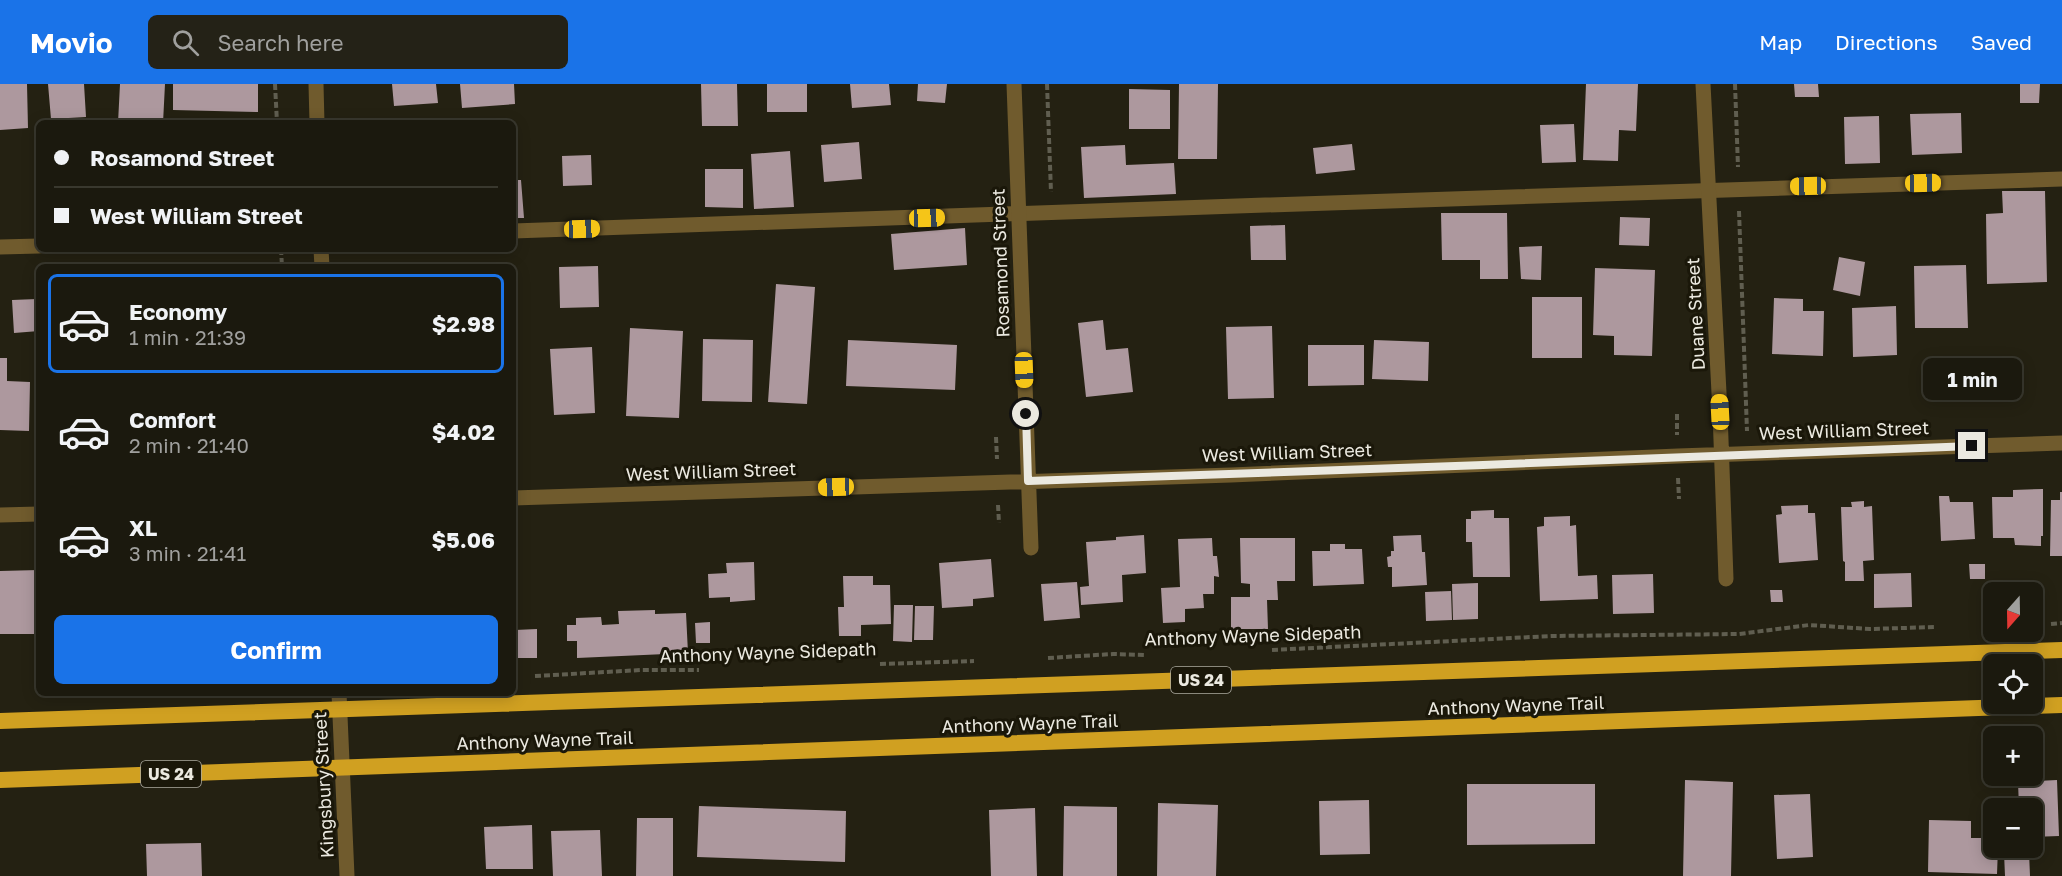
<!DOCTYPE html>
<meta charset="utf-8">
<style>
:root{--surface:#1b190e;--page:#242217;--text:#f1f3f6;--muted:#a0a09e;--line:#39382e;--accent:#1a73e8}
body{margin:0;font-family:"Golos Text",sans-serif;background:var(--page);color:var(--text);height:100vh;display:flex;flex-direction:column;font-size:22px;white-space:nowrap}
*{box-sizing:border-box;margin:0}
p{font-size:20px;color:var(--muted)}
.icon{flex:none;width:33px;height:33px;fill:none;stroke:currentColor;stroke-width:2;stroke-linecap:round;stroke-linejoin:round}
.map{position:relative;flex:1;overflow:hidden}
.drawer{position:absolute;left:36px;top:180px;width:480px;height:432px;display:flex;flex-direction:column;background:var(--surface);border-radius:9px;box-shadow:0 3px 15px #0003,0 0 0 2px var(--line)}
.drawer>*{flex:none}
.guide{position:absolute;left:36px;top:36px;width:480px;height:132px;border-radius:9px;box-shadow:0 3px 15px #0003,0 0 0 2px var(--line);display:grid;align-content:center;height:132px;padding:0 18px;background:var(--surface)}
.needle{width:39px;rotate:200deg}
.fabs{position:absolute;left:1983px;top:498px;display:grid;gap:12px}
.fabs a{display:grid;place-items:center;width:60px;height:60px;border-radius:9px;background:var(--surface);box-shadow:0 3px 15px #0003,0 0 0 2px var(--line);font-size:30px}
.end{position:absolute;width:27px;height:27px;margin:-14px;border:8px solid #ebe9e0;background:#111;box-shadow:0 0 0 3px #111}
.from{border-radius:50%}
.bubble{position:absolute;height:42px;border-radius:9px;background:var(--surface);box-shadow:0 3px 15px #0003,0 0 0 2px var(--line);font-size:20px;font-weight:700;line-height:42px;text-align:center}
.car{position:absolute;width:18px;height:36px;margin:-18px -9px;border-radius:8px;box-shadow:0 0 4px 2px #0007;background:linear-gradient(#f5c518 24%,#345 0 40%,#f5c518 0 76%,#345 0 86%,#f5c518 0)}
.guide b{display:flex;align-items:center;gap:21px;height:57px;font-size:22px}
.guide b+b{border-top:2px solid var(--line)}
.guide i{width:15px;height:15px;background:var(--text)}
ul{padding:10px 0 0;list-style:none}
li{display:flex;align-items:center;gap:18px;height:99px;margin:0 12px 9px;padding:0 6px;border:3px solid transparent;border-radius:9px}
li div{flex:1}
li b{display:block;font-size:22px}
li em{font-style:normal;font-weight:700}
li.current{border-color:var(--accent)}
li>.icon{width:54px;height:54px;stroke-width:1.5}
.cta{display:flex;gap:12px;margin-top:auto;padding:12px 18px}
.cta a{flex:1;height:69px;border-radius:9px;background:var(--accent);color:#fff;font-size:24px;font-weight:700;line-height:69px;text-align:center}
header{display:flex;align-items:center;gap:36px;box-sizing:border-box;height:84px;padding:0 30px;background:var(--accent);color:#fff}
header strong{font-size:28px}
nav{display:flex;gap:33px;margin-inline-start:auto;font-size:21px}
.search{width:420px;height:54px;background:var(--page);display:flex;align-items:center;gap:15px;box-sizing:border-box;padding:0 21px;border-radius:9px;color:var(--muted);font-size:22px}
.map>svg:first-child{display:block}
.building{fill:#ad989e}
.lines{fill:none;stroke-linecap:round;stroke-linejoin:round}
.path{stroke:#605e50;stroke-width:4;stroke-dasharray:6 3;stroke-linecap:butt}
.service{stroke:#705b2d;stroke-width:15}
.minor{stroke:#705b2d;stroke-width:15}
.trunk{stroke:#d0a021;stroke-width:16}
.route{stroke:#ebe9e0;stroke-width:8}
.labels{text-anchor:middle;stroke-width:6;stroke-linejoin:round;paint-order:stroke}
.shield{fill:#1a1709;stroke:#acaaa0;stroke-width:1.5}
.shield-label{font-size:16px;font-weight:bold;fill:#ebe9e0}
.street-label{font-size:18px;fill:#ebe9e0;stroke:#1a1709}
</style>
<header>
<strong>Movio</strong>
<div class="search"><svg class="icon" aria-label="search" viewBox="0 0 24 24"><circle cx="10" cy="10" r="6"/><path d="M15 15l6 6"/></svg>Search here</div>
<nav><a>Map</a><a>Directions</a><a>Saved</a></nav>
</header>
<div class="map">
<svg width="2062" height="792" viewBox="0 0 2062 792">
<rect width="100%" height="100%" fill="#242112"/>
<path class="building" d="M 0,0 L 27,0 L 28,44 L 0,46 Z
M 48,0 L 84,0 L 86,33 L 51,35 Z
M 120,0 L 165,0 L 163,39 L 118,39 Z
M 173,0 L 258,0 L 258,28 L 173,26 Z
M 392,0 L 436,0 L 438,19 L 394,22 Z
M 460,0 L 514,0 L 515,20 L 462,24 Z
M 701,0 L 737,0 L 738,42 L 702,42 Z
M 767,0 L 807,0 L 807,28 L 767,28 Z
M 850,0 L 889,0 L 891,21 L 852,24 Z
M 918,0 L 947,0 L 945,19 L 917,17 Z
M 1179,0 L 1218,0 L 1217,75 L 1178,75 Z
M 1586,0 L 1638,0 L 1636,47 L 1619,46 L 1618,77 L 1583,76 Z
M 1794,0 L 1818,0 L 1819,13 L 1795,13 Z
M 2020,0 L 2040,0 L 2039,19 L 2020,19 Z
M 1129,5 L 1170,6 L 1170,45 L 1129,45 Z
M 1961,29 L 1962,69 L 1912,71 L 1910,30 Z
M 1879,32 L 1880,79 L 1845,80 L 1844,33 Z
M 1574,40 L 1576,78 L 1542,79 L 1540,41 Z
M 859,58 L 862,95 L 824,98 L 821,61 Z
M 1352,60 L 1355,86 L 1316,90 L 1313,64 Z
M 1125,61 L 1126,81 L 1174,79 L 1176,110 L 1084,114 L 1081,63 Z
M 790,67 L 794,123 L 754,125 L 751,70 Z
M 591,71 L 592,101 L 563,102 L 562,72 Z
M 705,85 L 743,85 L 743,124 L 705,123 Z
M 513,96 L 521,96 L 524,134 L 513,134 Z
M 2002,107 L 2045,107 L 2047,198 L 1987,200 L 1986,130 L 2003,129 Z
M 1441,129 L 1507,129 L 1508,195 L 1480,195 L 1480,176 L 1442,176 Z
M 1620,133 L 1650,134 L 1649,162 L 1619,161 Z
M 1285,141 L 1286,176 L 1251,176 L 1250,142 Z
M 965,144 L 967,181 L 894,186 L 891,150 Z
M 1542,162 L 1541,196 L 1521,195 L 1519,163 Z
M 1839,173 L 1865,178 L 1860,212 L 1833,206 Z
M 1966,181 L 1968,244 L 1915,244 L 1914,182 Z
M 598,182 L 599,223 L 560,224 L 559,183 Z
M 1595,184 L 1655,186 L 1652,272 L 1614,271 L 1614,252 L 1593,251 Z
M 776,200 L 815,203 L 807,320 L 768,318 Z
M 1532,213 L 1582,213 L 1582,274 L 1532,274 Z
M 1774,214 L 1803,215 L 1803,227 L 1824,227 L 1823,272 L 1772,270 Z
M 37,215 L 39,247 L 14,249 L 12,216 Z
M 1896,222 L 1897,271 L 1853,273 L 1852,224 Z
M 513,232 L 517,232 L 516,327 L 513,327 Z
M 1103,236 L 1106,266 L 1128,264 L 1133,308 L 1086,313 L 1078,239 Z
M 1272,242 L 1274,314 L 1228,315 L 1226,243 Z
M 630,244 L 683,247 L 679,334 L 626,332 Z
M 703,255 L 753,256 L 752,318 L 702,317 Z
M 848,256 L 957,261 L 955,306 L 846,302 Z
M 1374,256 L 1429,258 L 1428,297 L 1372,295 Z
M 1308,261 L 1364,261 L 1364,301 L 1308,302 Z
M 592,263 L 595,329 L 554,331 L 550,265 Z
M 0,274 L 7,274 L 7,297 L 30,298 L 29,347 L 0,346 Z
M 2043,405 L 2043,452 L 2041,452 L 2041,462 L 2015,461 L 2014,454 L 1993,454 L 1992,413 L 2013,413 L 2013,406 Z
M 2060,408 L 2062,408 L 2062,472 L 2050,472 L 2051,416 L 2060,416 Z
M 1939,412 L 1949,412 L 1950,418 L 1973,418 L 1975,455 L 1941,457 Z
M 1864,417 L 1864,423 L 1872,422 L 1874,476 L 1863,477 L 1864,497 L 1845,497 L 1845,478 L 1843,477 L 1841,423 L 1852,423 L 1851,418 Z
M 1808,421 L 1808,429 L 1815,429 L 1818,476 L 1779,479 L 1776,431 L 1782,430 L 1781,422 Z
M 1494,426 L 1494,434 L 1509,434 L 1510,493 L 1473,493 L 1472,458 L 1466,458 L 1466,435 L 1471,435 L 1471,427 Z
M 1570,432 L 1570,442 L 1576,441 L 1578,492 L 1597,491 L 1598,515 L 1540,517 L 1537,443 L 1544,442 L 1544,433 Z
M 1144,451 L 1146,489 L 1122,491 L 1123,518 L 1081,521 L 1080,503 L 1089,502 L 1086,458 L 1116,456 L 1116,453 Z
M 1421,451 L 1422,468 L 1425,468 L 1427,501 L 1392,503 L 1392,483 L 1388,483 L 1387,473 L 1391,472 L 1391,467 L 1394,467 L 1393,452 Z
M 1212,454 L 1213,472 L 1217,472 L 1219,493 L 1214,492 L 1214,510 L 1203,510 L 1204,524 L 1185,525 L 1185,538 L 1163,539 L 1161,504 L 1180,503 L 1178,455 Z
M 1240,454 L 1295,454 L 1295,497 L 1277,497 L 1278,516 L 1267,516 L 1268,545 L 1231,545 L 1231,513 L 1250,513 L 1250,500 L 1241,499 Z
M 1330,460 L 1345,460 L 1345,465 L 1362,465 L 1364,500 L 1313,502 L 1312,467 L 1330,467 Z
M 991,475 L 994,513 L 973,515 L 973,522 L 942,524 L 939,479 Z
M 754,478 L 755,516 L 730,518 L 730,513 L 709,514 L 708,490 L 727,489 L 726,479 Z
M 1969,480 L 1985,480 L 1985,495 L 1970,495 Z
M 39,486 L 39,550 L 0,550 L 0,487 Z
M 1911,489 L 1912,523 L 1874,524 L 1874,490 Z
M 1653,490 L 1654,529 L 1613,530 L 1612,491 Z
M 843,492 L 873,492 L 873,501 L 890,501 L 891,540 L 861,541 L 861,552 L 839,552 L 838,523 L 844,523 Z
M 1077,498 L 1080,534 L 1044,537 L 1041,500 Z
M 1478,499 L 1478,535 L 1453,536 L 1452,500 Z
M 1770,506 L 1782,506 L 1783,518 L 1771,518 Z
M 1451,507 L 1452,536 L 1426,537 L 1425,508 Z
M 894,521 L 913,521 L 912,558 L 893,557 Z
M 915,522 L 934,522 L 933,556 L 914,556 Z
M 655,526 L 655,530 L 686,529 L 688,569 L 577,574 L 577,557 L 567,557 L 567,541 L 576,541 L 576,534 L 601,533 L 602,541 L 619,540 L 618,527 Z
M 710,538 L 710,559 L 696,559 L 695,539 Z
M 537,545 L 537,574 L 515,574 L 515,546 Z
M 1685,696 L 1733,698 L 1731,792 L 1683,792 Z
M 2057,696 L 2059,752 L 2032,753 L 2032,724 L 2019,724 L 2018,698 Z
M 1467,700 L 1595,700 L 1595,760 L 1467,761 Z
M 1810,710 L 1813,773 L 1777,775 L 1774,711 Z
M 1369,716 L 1370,770 L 1320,771 L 1319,717 Z
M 1158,719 L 1218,721 L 1216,792 L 1157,792 Z
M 699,722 L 846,727 L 845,778 L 697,773 Z
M 1064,722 L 1117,723 L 1117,792 L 1063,792 Z
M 1035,724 L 1037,792 L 991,792 L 989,726 Z
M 637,734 L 673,734 L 673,792 L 636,792 Z
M 1929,736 L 1971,737 L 1971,754 L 1994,754 L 1994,764 L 1998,764 L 1997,790 L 1928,788 Z
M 532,741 L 533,785 L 486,785 L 484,743 Z
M 600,746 L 602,792 L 553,792 L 551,747 Z
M 201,759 L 202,792 L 147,792 L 146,760 Z
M 2029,768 L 2030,792 L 2005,792 L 2004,769 Z"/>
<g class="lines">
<path class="path" d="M 275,0 L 277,39
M 1047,0 L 1051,108
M 1735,0 L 1738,83
M 1739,127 L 1747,347
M 281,165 L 282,183
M 1677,330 L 1677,351
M 996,353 L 997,375
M 1678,394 L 1679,415
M 998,421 L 999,439
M 2051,540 L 2062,539
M 1272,566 L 1552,552 L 1739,550 L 1809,541 L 1870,545 L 1936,543
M 1048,574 L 1113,570 L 1145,571
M 880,580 L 974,577
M 535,592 L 641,586 L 699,586"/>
<path class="service" d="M 513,147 C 1029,131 1546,109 2062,95
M 0,163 L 39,162"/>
<path class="minor" d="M 316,0 L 317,39
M 1014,0 L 1031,464
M 1703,0 L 1720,328 L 1726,495
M 321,165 L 322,183
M 513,414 L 1231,391 L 1678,372 L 2062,359
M 0,431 L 39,430
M 339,609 L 347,792"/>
<path class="trunk" d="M 0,637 L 2062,566
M 0,696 L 2062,621"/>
</g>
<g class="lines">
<path class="route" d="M 1026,330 L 1028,397 C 1343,388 1657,373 1972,362"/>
</g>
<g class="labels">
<g class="shield">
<rect x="1171" y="583" width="60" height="26" rx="4.5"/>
<rect x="141" y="677" width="60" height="26" rx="4.5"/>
</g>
<g class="shield-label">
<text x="1201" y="602">US 24</text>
<text x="171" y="696">US 24</text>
</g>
<g class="street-label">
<text transform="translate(1001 179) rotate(-92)" y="6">Rosamond Street</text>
<text transform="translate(1696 230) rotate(-93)" y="6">Duane Street</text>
<text transform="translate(1844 347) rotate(-2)" y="6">West William Street</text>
<text transform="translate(1287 369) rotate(-2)" y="6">West William Street</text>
<text transform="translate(711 388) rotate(-2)" y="6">West William Street</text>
<text transform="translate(1253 552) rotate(-2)" y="6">Anthony Wayne Sidepath</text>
<text transform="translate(768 569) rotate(-2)" y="6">Anthony Wayne Sidepath</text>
<text transform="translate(1516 622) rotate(-2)" y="6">Anthony Wayne Trail</text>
<text transform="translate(1030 640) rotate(-2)" y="6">Anthony Wayne Trail</text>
<text transform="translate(545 657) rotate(-2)" y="6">Anthony Wayne Trail</text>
<text transform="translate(324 701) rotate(-93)" y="6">Kingsbury Street</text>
</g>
</g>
</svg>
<div class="fabs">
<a><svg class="needle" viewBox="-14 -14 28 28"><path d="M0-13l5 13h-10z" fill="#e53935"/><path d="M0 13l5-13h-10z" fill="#a0a09e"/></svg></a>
<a><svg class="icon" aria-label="locate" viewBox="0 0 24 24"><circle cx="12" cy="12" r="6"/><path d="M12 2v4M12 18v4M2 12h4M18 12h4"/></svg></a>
<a>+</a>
<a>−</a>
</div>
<i class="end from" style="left:1026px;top:330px"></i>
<i class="end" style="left:1972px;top:362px"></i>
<div class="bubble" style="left:1923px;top:274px;width:99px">1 min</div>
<i class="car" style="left:1923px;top:99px;rotate:89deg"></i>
<i class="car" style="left:1808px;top:102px;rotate:269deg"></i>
<i class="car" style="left:927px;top:134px;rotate:88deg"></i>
<i class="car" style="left:582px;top:145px;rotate:88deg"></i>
<i class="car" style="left:1024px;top:286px;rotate:178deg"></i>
<i class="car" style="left:1720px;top:328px;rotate:357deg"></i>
<i class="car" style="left:836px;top:403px;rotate:268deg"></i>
<div class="guide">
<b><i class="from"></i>Rosamond Street</b>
<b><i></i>West William Street</b>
</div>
<section class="drawer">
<ul>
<li class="current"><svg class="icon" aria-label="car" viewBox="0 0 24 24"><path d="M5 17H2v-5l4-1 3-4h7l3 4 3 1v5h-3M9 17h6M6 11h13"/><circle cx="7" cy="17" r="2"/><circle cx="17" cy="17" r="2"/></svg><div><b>Economy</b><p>1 min · 21:39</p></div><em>$2.98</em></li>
<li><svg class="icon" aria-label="car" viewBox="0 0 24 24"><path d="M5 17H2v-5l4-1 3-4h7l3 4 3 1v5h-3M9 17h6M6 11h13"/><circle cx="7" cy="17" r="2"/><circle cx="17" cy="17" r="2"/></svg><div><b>Comfort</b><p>2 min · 21:40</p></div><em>$4.02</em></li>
<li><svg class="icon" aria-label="car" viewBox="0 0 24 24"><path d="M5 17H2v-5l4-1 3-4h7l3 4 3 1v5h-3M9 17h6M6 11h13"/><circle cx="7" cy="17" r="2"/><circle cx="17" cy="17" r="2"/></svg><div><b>XL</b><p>3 min · 21:41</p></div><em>$5.06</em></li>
</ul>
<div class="cta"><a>Confirm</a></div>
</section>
</div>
